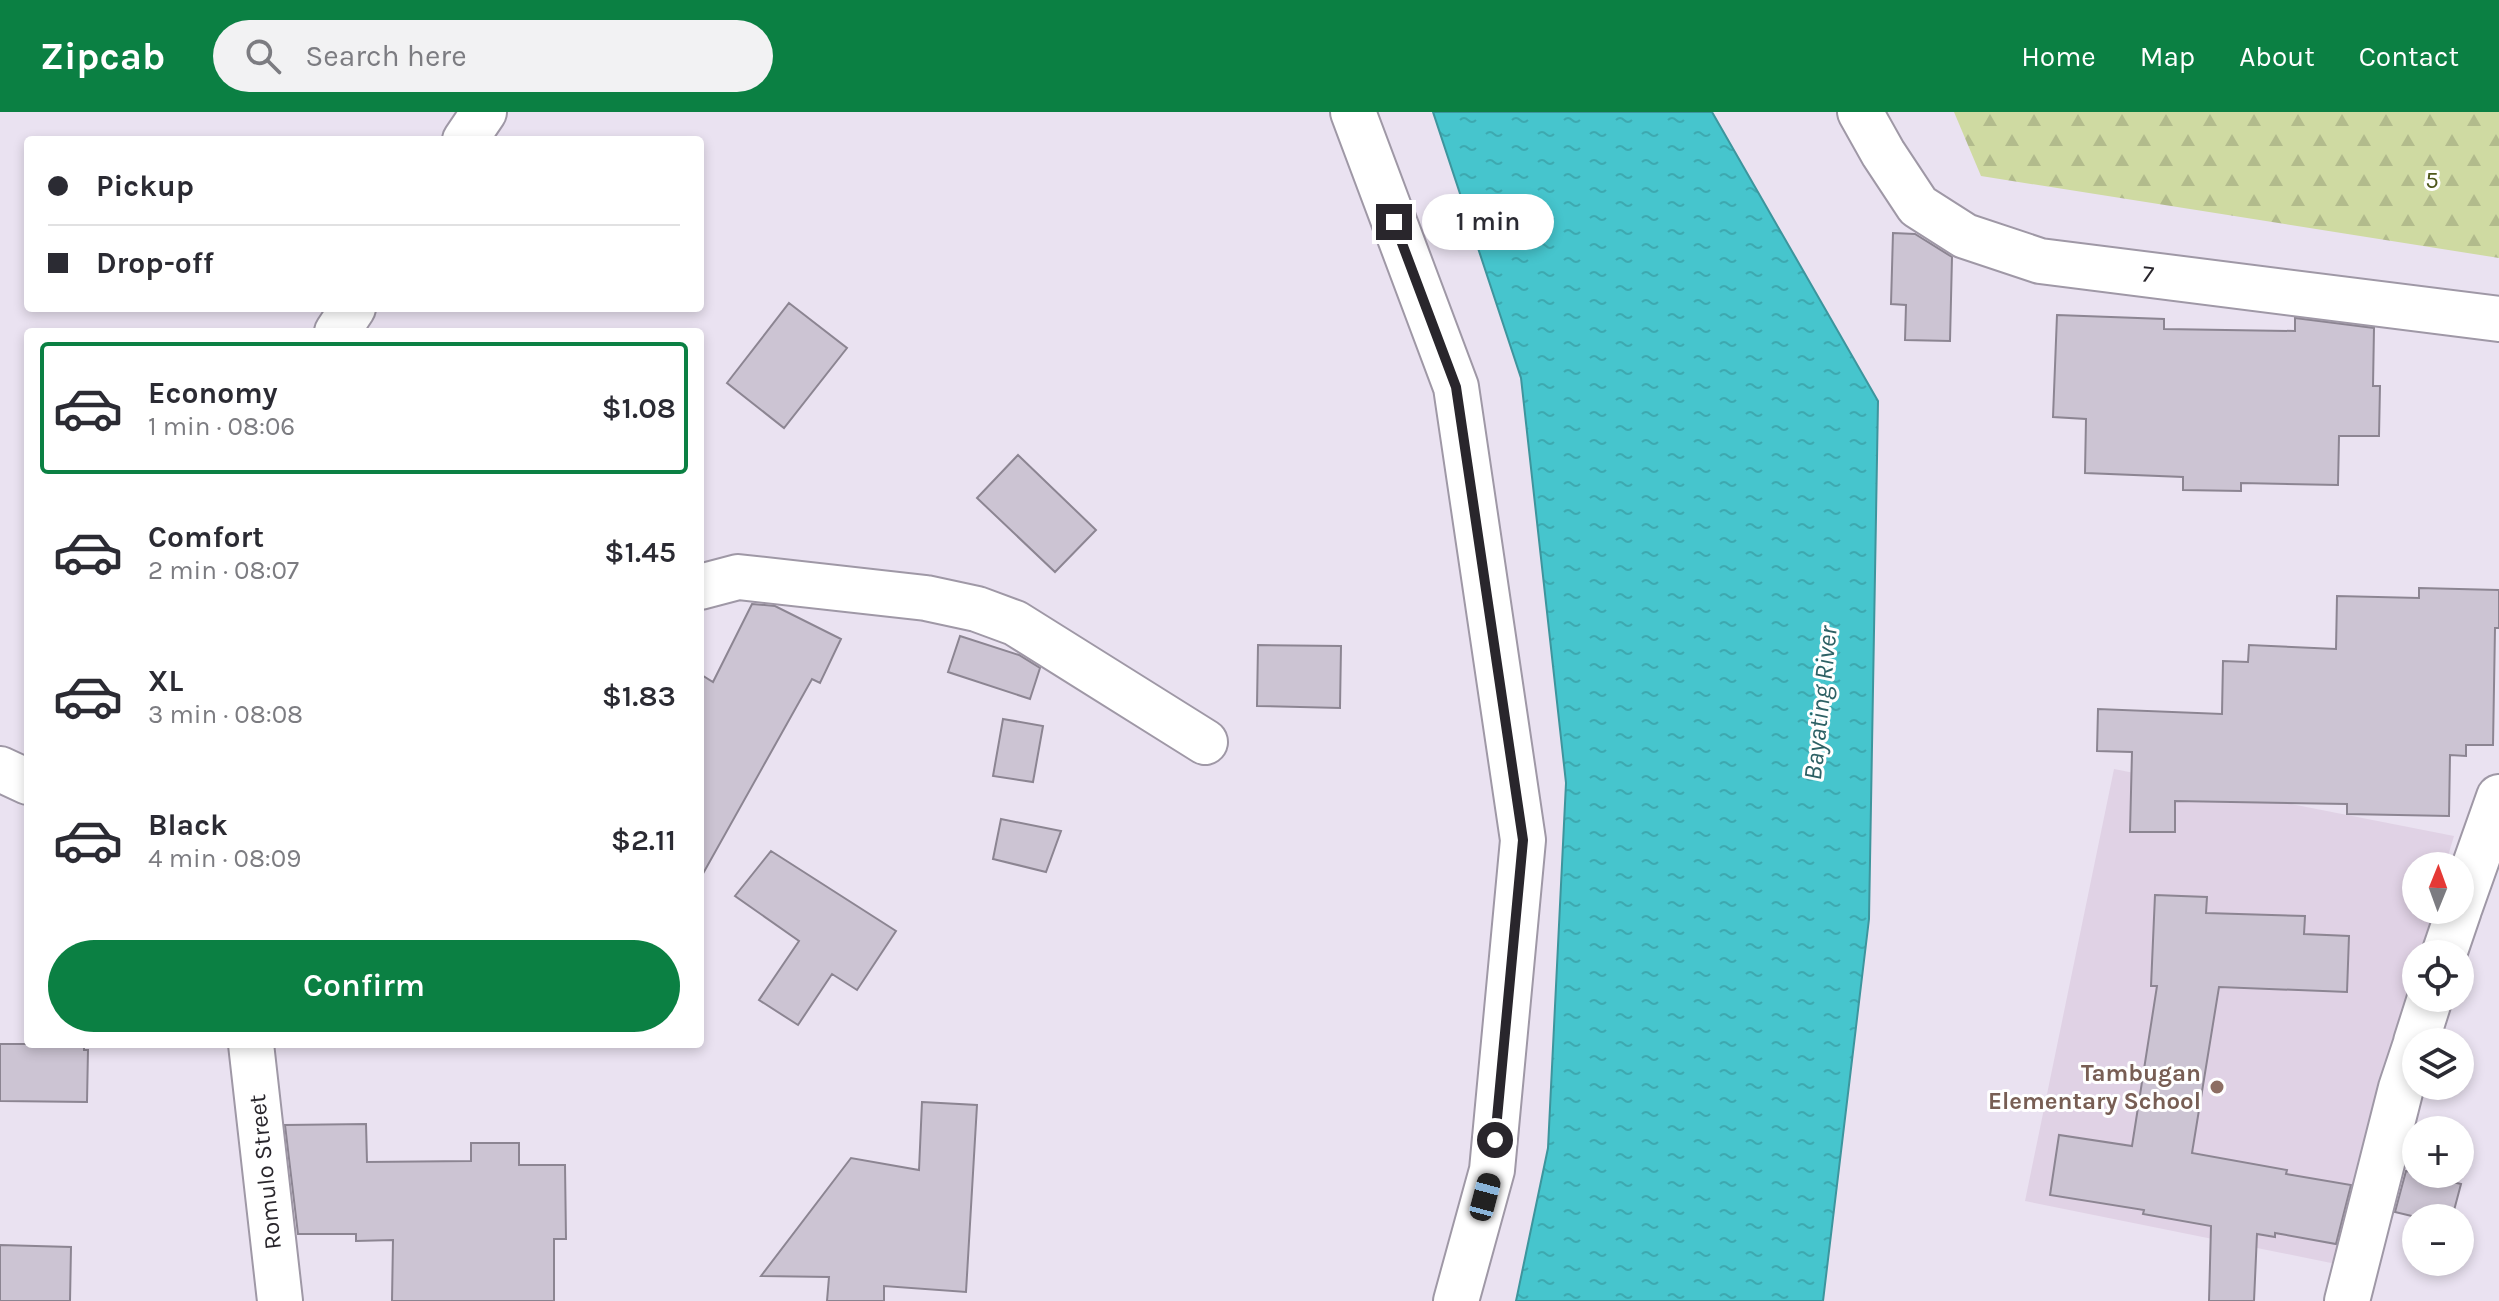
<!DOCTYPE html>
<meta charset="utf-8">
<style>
:root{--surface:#fff;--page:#f2f2f3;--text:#2b2b33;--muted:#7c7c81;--line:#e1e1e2;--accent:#0b8043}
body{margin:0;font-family:Karla,sans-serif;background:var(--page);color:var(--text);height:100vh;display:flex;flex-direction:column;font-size:30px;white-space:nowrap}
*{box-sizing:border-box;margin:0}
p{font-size:26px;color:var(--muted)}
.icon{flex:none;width:44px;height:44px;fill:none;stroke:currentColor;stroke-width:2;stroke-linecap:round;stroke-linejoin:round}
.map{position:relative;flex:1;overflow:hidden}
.sheet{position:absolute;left:24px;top:216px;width:680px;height:720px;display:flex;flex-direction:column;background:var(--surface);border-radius:8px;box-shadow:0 4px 12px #0003}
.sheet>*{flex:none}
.hud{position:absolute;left:24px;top:24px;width:680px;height:176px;border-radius:8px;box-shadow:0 4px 12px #0003;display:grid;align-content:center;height:176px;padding:0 24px;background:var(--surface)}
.needle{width:52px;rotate:1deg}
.buttons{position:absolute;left:2402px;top:740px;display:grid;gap:16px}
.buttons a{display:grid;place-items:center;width:72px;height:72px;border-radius:50%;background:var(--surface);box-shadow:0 4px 12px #0003;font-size:40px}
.end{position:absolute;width:36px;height:36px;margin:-18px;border:10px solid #29262c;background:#fff;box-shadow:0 0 0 4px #fff}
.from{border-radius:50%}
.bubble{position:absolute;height:56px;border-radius:28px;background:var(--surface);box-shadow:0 4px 12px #0003;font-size:26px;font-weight:600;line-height:56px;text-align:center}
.car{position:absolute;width:24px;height:48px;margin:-24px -12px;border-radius:10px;box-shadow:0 0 6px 2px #0007;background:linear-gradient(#222 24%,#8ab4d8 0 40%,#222 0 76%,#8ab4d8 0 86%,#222 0)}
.hud b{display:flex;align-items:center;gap:28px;height:76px;font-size:30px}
.hud b+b{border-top:2px solid var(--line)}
.hud i{width:20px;height:20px;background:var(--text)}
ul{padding:14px 0 0;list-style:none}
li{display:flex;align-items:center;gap:24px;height:132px;margin:0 16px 12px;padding:0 8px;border:4px solid transparent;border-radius:8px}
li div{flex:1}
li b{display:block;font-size:30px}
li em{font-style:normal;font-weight:600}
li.on{border-color:var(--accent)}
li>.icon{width:72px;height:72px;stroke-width:1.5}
.action{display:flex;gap:16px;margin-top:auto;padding:16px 24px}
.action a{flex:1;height:92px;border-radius:48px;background:var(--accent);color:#fff;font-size:32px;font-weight:600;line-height:92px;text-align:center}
header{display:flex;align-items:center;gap:48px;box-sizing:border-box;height:112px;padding:0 40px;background:var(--accent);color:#fff}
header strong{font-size:38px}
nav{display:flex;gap:44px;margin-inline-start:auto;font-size:28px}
.search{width:560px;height:72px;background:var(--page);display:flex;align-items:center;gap:20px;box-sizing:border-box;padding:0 28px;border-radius:44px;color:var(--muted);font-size:30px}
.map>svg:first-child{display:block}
.education{fill:#e0d2e5}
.forest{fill:url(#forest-firs)}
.water{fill:url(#water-ripples);stroke:#3d959d;stroke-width:2}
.building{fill:#ccc4d3;stroke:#8c8592;stroke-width:2}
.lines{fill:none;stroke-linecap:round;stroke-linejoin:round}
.street-casing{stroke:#9f98a6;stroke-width:48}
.street{stroke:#fff;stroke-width:44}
.route{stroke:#29262c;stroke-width:10}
.education-dot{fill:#8d6e63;stroke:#fff;stroke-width:3}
.labels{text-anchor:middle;stroke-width:6;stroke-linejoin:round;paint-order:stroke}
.park-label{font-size:24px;fill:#4f581b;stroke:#fff}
.street-label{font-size:24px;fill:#29262c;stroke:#fff}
.education-label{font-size:24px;font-weight:bold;fill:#785e54;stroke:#fff;text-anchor:end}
.water-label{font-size:26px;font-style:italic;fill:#2d6165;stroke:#fff}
</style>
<header>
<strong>Zipcab</strong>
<div class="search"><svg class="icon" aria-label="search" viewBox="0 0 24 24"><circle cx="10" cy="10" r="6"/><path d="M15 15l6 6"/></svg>Search here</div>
<nav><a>Home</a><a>Map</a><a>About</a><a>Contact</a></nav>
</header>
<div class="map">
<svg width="2499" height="1189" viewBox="0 0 2499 1189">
<defs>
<pattern id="forest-firs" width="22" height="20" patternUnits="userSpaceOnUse" patternTransform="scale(2)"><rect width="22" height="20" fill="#cfdaa2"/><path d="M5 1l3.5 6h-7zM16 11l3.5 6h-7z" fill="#b2bb8c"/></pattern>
<pattern id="water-ripples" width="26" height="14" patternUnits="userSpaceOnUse" patternTransform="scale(2)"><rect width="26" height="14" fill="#46c5cd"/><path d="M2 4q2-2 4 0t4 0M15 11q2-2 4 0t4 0" fill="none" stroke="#3da9b0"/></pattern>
</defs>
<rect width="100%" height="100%" fill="#eae2f1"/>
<path class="education" d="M 2114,657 L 2454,724 L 2445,754 L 2416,754 L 2416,798 L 2433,798 L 2421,842 L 2416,842 L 2416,861 L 2336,1152 L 2025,1089 Z"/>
<path class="forest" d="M 1954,0 L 2499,0 L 2499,146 L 1981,64 Z"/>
<path class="water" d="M 1433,0 L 1712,0 L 1878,289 L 1869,807 L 1823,1189 L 1516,1189 L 1548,1036 L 1566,671 L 1521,266 Z"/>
<path class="building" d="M 1893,121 L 1915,122 L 1952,145 L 1950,229 L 1905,228 L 1906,193 L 1891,192 Z
M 789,191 L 847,236 L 784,316 L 727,271 Z
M 2057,203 L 2164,207 L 2164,217 L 2295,219 L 2295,206 L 2374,216 L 2373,274 L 2380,274 L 2379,324 L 2339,324 L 2338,373 L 2241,371 L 2241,379 L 2183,378 L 2183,365 L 2085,361 L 2086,307 L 2053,305 Z
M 1018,343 L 1096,418 L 1055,460 L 977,386 Z
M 2419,476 L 2499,478 L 2499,516 L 2495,516 L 2493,633 L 2466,633 L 2466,644 L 2450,643 L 2449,704 L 2347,702 L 2347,692 L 2175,689 L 2175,720 L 2130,720 L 2132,640 L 2097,639 L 2098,597 L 2222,602 L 2223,549 L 2248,550 L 2249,533 L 2336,537 L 2337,484 L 2419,486 Z
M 752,492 L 775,494 L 841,527 L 820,571 L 812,567 L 700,767 L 700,562 L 713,570 Z
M 960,524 L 1019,543 L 1040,556 L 1030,587 L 948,560 Z
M 1258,533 L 1341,534 L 1340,596 L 1257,594 Z
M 1003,607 L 1043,614 L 1033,670 L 993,664 Z
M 1001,707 L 1061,719 L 1046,760 L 993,747 Z
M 771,739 L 896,819 L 857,878 L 832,862 L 798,913 L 759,888 L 799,829 L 735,784 Z
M 2155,783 L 2207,785 L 2206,801 L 2305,804 L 2304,822 L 2349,824 L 2347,880 L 2219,875 L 2192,1041 L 2287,1058 L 2286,1062 L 2351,1073 L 2336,1132 L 2275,1121 L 2275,1125 L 2257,1122 L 2254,1189 L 2209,1189 L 2211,1114 L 2143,1102 L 2144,1098 L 2050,1083 L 2059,1023 L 2132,1034 L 2157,874 L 2151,874 Z
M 0,932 L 84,932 L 84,938 L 88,938 L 87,990 L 0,989 Z
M 922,990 L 977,993 L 966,1180 L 884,1174 L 884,1189 L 827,1189 L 829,1165 L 761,1164 L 851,1046 L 919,1058 Z
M 366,1012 L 367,1050 L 471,1049 L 471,1031 L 519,1031 L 519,1053 L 565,1053 L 566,1127 L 554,1127 L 554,1189 L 392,1189 L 393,1128 L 356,1129 L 356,1122 L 298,1122 L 285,1013 Z
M 2406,1059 L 2461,1072 L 2452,1106 L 2420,1106 L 2395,1100 Z
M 0,1133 L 71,1135 L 70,1189 L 0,1189 Z"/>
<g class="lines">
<defs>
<path id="street" d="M 1353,0 L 1456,275 L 1523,728 L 1492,1058 L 1456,1189
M 1860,0 L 1883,41 L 1918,94 L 1965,124 L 2040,149 L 2499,207
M 465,28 L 484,0
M 337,220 L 353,196
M 700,475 L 738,465 L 926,486 L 977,497 L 1015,511 L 1205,630
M 0,657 L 28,670
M 2460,795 L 2499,685
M 2444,842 L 2459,798
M 2416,930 L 2430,886
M 251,932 L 280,1189
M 2347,1189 L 2401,976 L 2416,931"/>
</defs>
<use href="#street" class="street-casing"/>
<use href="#street" class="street"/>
</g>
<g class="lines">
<path class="route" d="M 1394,110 L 1456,275 L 1523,728 L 1495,1028"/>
</g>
<circle class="education-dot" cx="2217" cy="975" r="8"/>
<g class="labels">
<g class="park-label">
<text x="2432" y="76">5</text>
</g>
<g class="street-label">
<text transform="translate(2148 162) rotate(7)" y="8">7</text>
<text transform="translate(265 1060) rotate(-96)" y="8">Romulo Street</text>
</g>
<g class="education-label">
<text x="2201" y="969">Tambugan<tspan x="2201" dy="28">Elementary School</tspan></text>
</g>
<g class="water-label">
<text transform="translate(1820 591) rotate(-84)" y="9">Bayating River</text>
</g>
</g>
</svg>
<div class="buttons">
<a><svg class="needle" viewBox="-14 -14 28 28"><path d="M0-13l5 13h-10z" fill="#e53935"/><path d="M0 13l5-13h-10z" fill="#7c7c81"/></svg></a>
<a><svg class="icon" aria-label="locate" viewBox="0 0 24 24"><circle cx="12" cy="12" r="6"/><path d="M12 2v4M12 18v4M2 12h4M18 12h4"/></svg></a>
<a><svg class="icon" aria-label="layers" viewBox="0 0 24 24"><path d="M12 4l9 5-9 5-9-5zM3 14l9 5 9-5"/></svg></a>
<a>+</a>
<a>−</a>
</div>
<i class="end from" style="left:1495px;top:1028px"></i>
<i class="end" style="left:1394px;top:110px"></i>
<div class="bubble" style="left:1422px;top:82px;width:132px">1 min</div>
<i class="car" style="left:1485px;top:1085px;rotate:15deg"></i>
<div class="hud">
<b><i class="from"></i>Pickup</b>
<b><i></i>Drop-off</b>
</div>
<section class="sheet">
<ul>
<li class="on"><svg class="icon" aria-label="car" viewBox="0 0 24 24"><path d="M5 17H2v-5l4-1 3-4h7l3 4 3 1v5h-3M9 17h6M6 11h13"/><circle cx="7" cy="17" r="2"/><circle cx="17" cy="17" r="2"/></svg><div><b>Economy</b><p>1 min · 08:06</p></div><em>$1.08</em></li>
<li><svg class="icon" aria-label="car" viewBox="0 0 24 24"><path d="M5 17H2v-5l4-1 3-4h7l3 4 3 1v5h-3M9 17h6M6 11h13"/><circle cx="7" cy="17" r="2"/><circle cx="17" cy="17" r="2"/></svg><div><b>Comfort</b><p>2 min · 08:07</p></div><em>$1.45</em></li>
<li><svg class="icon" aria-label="car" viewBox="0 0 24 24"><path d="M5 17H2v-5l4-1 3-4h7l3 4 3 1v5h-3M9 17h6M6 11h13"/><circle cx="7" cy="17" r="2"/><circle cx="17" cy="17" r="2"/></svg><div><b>XL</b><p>3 min · 08:08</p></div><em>$1.83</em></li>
<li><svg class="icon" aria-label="car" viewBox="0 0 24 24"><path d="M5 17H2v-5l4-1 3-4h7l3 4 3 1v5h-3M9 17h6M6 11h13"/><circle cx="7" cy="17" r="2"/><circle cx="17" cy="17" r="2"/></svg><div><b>Black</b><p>4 min · 08:09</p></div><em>$2.11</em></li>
</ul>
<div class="action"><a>Confirm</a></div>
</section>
</div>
